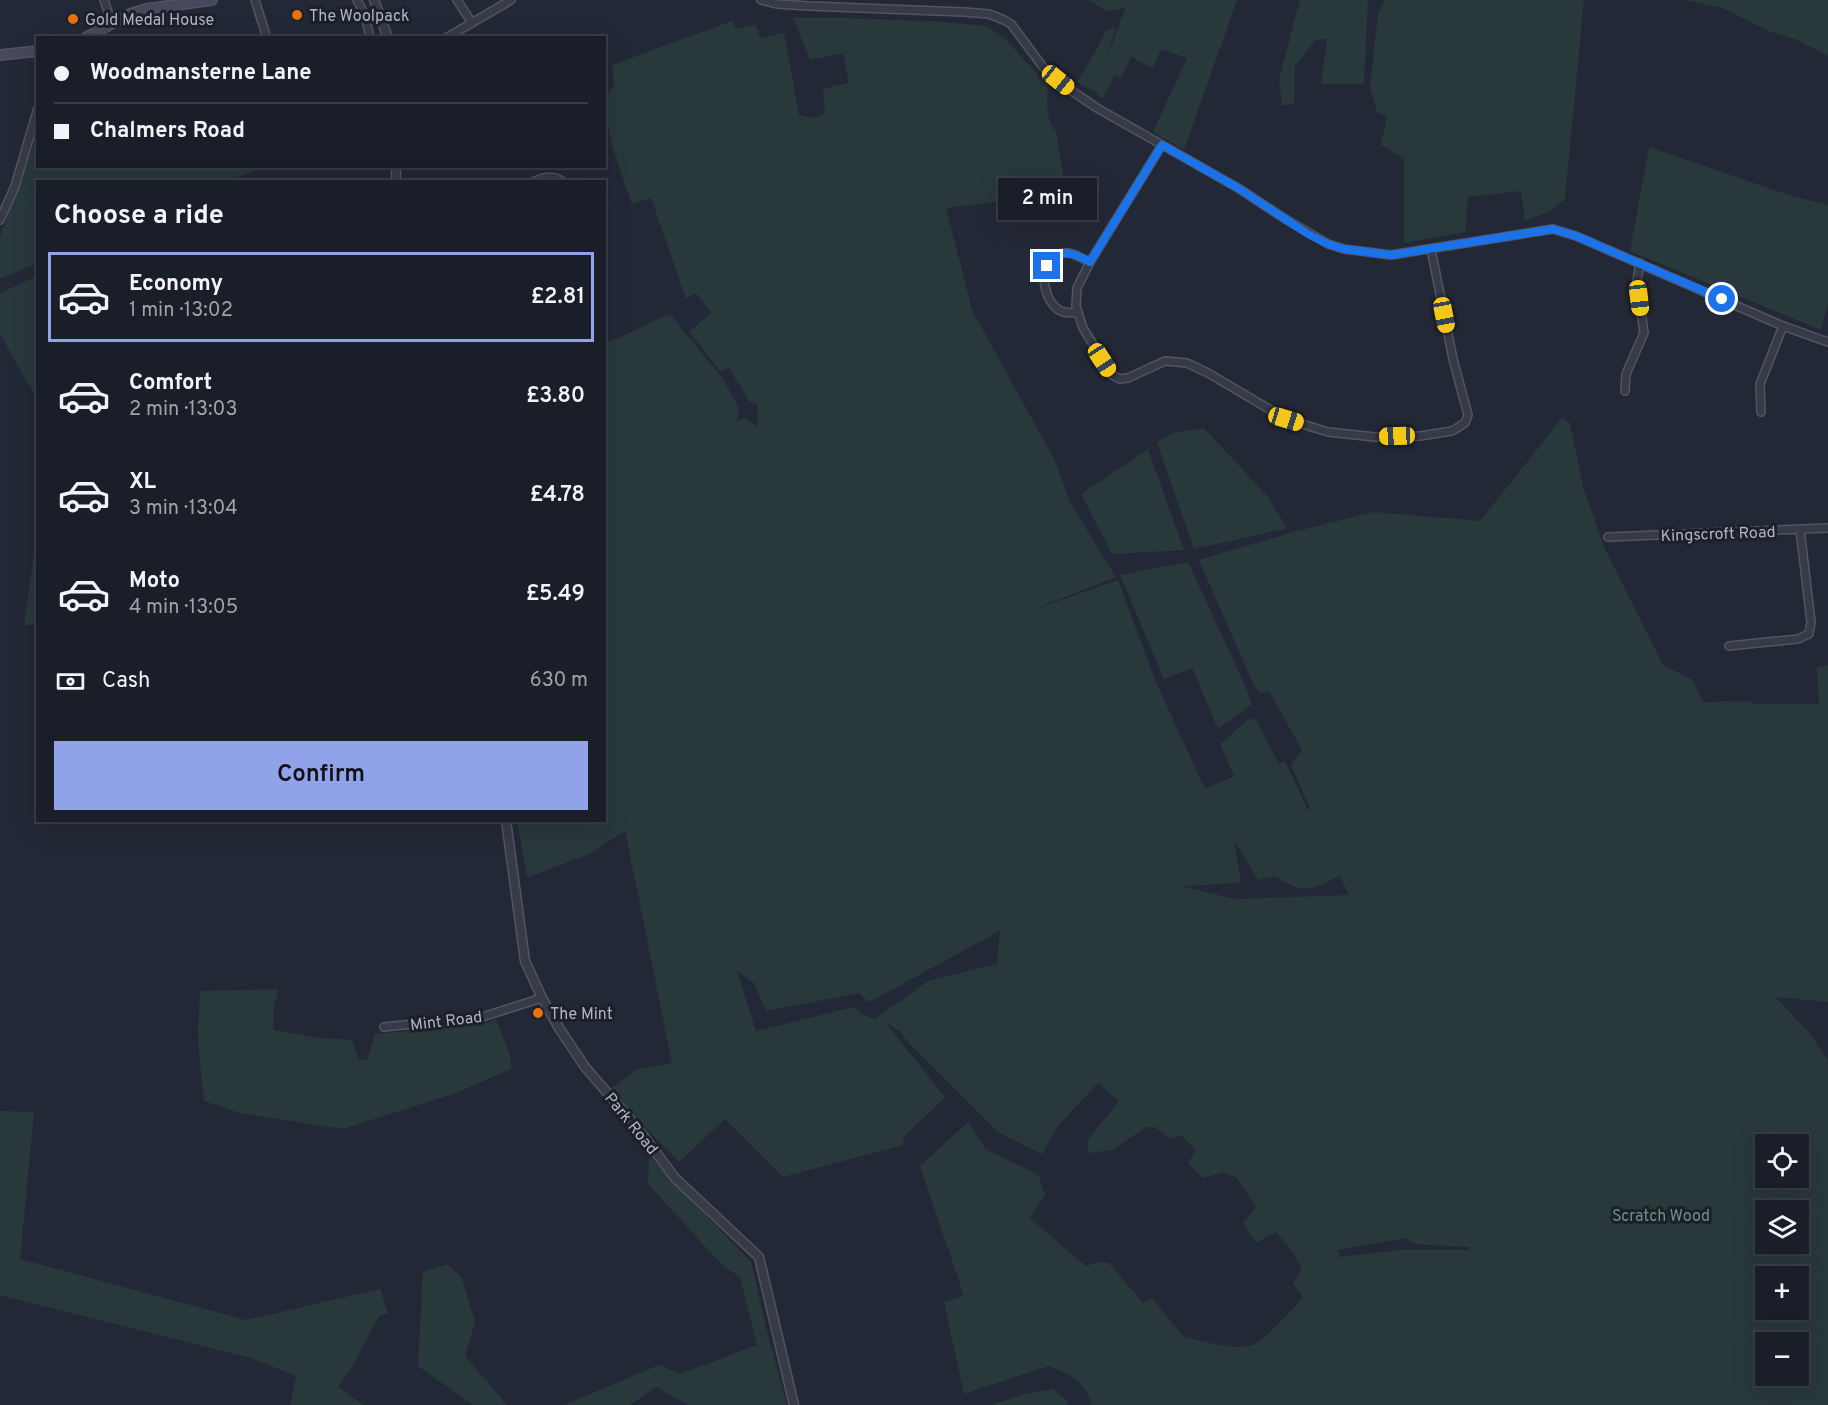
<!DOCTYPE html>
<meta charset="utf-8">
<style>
:root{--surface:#1a1e28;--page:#272b34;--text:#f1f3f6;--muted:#9fa2a8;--line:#383c45;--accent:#8fa2ea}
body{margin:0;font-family:Overpass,sans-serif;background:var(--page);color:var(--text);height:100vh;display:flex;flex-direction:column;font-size:22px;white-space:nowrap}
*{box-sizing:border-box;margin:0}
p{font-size:20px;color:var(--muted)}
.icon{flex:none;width:33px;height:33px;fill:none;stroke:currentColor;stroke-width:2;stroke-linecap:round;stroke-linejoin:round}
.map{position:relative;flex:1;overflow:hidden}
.drawer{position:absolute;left:36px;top:180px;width:570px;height:642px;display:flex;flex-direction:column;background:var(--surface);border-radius:0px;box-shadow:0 6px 24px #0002,0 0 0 2px var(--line)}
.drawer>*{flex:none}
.banner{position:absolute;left:36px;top:36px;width:570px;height:132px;border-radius:0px;box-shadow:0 6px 24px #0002,0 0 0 2px var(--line);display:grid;align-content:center;height:132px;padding:0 18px;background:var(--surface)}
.fabs{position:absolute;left:1755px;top:1134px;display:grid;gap:12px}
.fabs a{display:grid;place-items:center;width:54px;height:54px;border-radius:0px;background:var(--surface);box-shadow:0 6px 24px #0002,0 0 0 2px var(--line);font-size:30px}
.end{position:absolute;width:27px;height:27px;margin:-14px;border:8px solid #1a73e8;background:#fff;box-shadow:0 0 0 3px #fff}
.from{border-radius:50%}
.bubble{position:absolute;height:42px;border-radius:0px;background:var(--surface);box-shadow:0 6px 24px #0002,0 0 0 2px var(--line);font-size:20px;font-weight:600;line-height:42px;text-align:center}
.car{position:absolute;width:18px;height:36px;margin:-18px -9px;border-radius:8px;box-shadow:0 0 4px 2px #0007;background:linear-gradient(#f5c518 24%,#345 0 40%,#f5c518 0 76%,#345 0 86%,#f5c518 0)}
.banner b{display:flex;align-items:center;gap:21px;height:57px;font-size:22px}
.banner b+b{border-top:2px solid var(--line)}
.banner i{width:15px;height:15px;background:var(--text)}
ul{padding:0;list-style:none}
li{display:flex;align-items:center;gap:18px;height:90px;margin:0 12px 9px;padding:0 6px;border:3px solid transparent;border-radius:0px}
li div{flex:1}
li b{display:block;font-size:22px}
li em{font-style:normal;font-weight:600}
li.selected{border-color:var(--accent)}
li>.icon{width:54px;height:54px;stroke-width:1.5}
h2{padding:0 18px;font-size:27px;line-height:72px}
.pay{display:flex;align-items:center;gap:15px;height:66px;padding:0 18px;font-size:22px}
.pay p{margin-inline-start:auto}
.action{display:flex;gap:12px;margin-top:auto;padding:12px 18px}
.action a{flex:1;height:69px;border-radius:0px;background:var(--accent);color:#111;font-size:24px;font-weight:600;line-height:69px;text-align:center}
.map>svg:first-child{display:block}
.green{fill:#29383b;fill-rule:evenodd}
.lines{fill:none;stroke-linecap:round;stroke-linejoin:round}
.minor-casing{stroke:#515561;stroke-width:10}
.tertiary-casing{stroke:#515561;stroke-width:11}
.secondary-casing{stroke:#515561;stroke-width:12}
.minor{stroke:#373a47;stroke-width:7}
.tertiary{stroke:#373a47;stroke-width:8}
.secondary{stroke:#454959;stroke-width:9}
.route{stroke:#1a73e8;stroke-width:8}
.food-dot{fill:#e8710a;stroke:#1c202b;stroke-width:2}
.labels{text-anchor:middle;stroke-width:6;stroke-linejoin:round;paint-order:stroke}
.poi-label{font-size:16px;fill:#b1b5c3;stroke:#1c202b;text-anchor:start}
.street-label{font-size:16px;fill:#b1b5c3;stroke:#1c202b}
.park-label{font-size:16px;fill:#6c917b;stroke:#1c202b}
</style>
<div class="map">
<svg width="1828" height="1405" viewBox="0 0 1828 1405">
<rect width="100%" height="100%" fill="#232836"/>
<path class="green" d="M 1088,0 L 1237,0 L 1184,150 L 1153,132 L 1187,58 L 1161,49 L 1153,68 L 1131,57 L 1121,78 L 1115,75 L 1102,99 L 1095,92 L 1077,82 L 1097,49 L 1106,30 L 1116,26 L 1105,64 L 1125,8 L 1106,11 Z
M 1300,0 L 1368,0 L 1364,84 L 1321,84 L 1327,39 L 1315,40 L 1295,66 L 1294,104 L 1282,106 L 1279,79 Z
M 1385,0 L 1584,0 L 1565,199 L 1548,212 L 1525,221 L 1521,191 L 1468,197 L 1465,232 L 1404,243 L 1404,159 L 1381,145 L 1387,116 L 1377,112 L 1370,88 L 1378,13 Z
M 1686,0 L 1828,0 L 1828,56 L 1798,40 L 1771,32 L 1723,8 Z
M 793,18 L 845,18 L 942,22 L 987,26 L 1006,40 L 1048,85 C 1047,100 1045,120 1056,131 L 1066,193 L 946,208 L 972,310 L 1054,459 L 1070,502 L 1116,577 L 1030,611 L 1118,580 L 1156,682 L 1205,789 L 1234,776 L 1220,744 L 1250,718 L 1257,721 L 1279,764 L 1285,761 L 1307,808 L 1292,815 L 1310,808 L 1291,765 L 1302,750 L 1269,691 L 1261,693 L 1254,686 L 1199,560 L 1290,533 L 1374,512 L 1480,521 L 1562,418 L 1570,423 L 1583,487 L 1605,549 L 1663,665 L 1693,680 L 1703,702 L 1752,701 L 1753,704 L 1819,704 L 1817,667 L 1828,665 L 1828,1002 L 1775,997 L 1808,1031 L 1828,1060 L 1828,1405 L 1092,1405 C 1085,1381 1070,1375 1049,1366 L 964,1394 L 944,1302 L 964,1296 L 920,1166 L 968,1122 L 986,1150 L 1038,1174 L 1045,1195 L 1030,1218 L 1086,1266 L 1099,1262 L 1109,1263 L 1143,1303 L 1152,1298 L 1189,1343 L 1185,1337 C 1203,1341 1237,1352 1255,1344 C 1264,1340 1294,1307 1303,1298 L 1293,1283 L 1302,1269 L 1293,1253 L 1276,1232 L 1256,1243 L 1243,1223 L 1256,1207 L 1237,1178 L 1224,1172 L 1203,1178 L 1188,1163 L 1196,1150 L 1181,1135 L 1170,1139 L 1155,1127 L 1146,1127 L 1113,1150 L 1088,1153 L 1087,1141 L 1119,1101 L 1098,1083 L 1057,1127 L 1042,1154 L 998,1132 L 906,1040 L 901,1032 L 885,1022 L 945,1097 L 904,1137 L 903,1145 L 783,1177 L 725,1119 L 679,1162 L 609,1090 L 636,1070 L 672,1063 L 625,831 L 589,854 L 527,878 L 517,821 L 604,820 L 605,344 L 670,314 L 723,379 L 739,408 L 737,421 L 745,418 L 757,427 L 758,404 L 750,402 L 728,367 L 721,372 L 689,332 L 711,313 L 696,293 L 686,299 L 651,198 L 632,204 C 620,168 605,134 605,96 L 614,86 L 612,65 L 732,21 L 736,29 L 756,25 L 760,38 L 784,33 L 799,115 L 813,118 L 825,114 L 823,89 L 849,83 L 843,53 L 810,60 ZM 1234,840 L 1258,880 L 1275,876 C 1307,896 1308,890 1340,876 L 1349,895 L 1235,899 L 1180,886 L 1241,883 ZM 1000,931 L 997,964 L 928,981 L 876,1018 L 878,1020 L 863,1015 L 853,1007 L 756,1031 L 737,971 L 754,983 L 766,1011 L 859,993 L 869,1002 ZM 1766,1144 L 1798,1144 L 1798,1178 L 1766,1178 ZM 1766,1210 L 1798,1210 L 1798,1244 L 1766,1244 ZM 1406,1238 L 1416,1244 L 1470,1247 L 1468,1250 L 1400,1250 L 1340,1257 L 1337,1250 ZM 1766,1276 L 1798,1276 L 1798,1310 L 1766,1310 ZM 1766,1342 L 1798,1342 L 1798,1376 L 1766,1376 Z
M 37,134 L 38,166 L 264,167 L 228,181 L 38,182 L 37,263 L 0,279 L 0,237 Z
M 1649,147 L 1789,195 L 1828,205 L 1828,303 L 1821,330 L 1630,251 Z
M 37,276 L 37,399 L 0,334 L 0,293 Z
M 1204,428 L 1268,497 L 1287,528 L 1194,549 L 1157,443 L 1173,433 Z
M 1148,449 L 1184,550 L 1112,554 L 1081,494 Z
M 37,532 L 37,623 L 24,626 Z
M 1188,562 L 1245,685 L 1252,704 L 1218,729 L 1192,668 L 1164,679 L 1120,575 Z
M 278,989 L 273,1012 L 274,1030 L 319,1038 L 352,1040 L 358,1059 L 367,1060 L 375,1034 L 480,1025 L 496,1019 L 511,1058 L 511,1069 L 456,1093 L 343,1129 L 240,1113 L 204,1101 L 198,1041 L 200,991 Z
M 0,1111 L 34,1112 L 20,1259 L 246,1320 L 380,1289 L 388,1313 L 379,1316 L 351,1369 L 338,1387 L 364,1405 L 290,1405 L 296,1376 L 251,1358 L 0,1295 Z
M 649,1156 L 751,1262 L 767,1332 L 787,1405 L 688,1405 L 656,1387 L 630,1405 L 564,1405 L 659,1365 L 680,1374 L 757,1345 L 740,1277 L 722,1265 L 648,1184 Z
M 447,1264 L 462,1278 L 475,1322 L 465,1356 L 507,1405 L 473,1405 L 418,1366 L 423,1272 Z
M 1053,1389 L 1067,1401 L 1068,1405 L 990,1405 L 1022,1395 Z"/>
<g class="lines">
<defs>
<path id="minor" d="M 104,0 L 112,24
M 255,0 L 267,38
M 357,0 L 365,15 L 370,38
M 457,0 L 472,23
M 761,0 L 777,4 L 809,6 L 964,12 L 989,14 L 1004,20 L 1011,24 L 1043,67 L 1069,89 L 1097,108 L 1238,188 L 1287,220 L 1328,244 L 1344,249 L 1391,255 L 1553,229 L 1576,236 L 1783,326 L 1828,342
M 446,38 L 511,0
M 1162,145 L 1090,262 L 1077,288 L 1076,306 L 1083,328 L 1112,375 L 1120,379 L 1128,378 L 1165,361 L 1187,363 L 1208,373 L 1286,419 L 1328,432 L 1375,437 L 1420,436 L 1452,431 L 1465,423 L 1468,415 L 1453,359 L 1431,249
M 533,182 C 543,177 554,174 563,182
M 0,220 L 15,186 L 38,108
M 1078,313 C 1071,312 1065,314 1059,310 C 1039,297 1037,251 1068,253 C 1076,254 1083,259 1090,262
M 1625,391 L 1626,374 L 1644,333 L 1637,281 L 1640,263
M 1761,412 L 1760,384 L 1783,326
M 1608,537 L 1828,528
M 1729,646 L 1798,639 L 1809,634 L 1811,622 L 1800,529
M 384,1027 L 482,1017 L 542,998"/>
<path id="tertiary" d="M 374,0 L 388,38
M 396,182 L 396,166
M 506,820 L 525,961 L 542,998 L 559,1028 L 585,1067 L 636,1126 L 675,1178 L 759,1257 L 794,1405"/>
<path id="secondary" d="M 85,38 L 130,14 L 146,9 L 212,0
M 0,55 L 38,51"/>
</defs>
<use href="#minor" class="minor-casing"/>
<use href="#tertiary" class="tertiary-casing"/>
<use href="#secondary" class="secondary-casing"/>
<use href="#minor" class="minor"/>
<use href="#tertiary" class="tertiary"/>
<use href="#secondary" class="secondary"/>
</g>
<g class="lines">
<path class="route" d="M 1047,266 C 1061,247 1072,252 1090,262 L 1162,145 L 1238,188 L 1308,234 L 1328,244 L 1344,249 L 1391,255 L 1553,229 L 1576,236 L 1722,299"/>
</g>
<g class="food-dot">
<circle cx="297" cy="15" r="6"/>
<circle cx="73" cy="19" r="6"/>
<circle cx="538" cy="1013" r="6"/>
</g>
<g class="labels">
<g class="poi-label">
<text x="309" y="21">The Woolpack</text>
<text x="85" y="25">Gold Medal House</text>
<text x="550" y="1019">The Mint</text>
</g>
<g class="street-label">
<text transform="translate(1718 533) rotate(-2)" y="6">Kingscroft Road</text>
<text transform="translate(446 1020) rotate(-7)" y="6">Mint Road</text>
<text transform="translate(632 1123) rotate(51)" y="6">Park Road</text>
</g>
<g class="park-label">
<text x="1661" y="1221">Scratch Wood</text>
</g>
</g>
</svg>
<div class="fabs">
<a><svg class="icon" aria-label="locate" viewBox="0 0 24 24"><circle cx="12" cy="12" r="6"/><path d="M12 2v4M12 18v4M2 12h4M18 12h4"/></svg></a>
<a><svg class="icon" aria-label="layers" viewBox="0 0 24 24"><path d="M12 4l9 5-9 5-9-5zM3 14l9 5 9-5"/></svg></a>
<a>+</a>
<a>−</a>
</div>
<i class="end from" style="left:1722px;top:299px"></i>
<i class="end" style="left:1047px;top:266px"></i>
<div class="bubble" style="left:998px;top:178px;width:99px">2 min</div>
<i class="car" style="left:1058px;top:80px;rotate:129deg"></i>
<i class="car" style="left:1639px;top:298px;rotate:173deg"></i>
<i class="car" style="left:1444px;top:315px;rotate:169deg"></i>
<i class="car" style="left:1102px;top:360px;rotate:147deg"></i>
<i class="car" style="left:1286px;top:419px;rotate:107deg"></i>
<i class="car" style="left:1397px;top:436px;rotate:268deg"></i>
<div class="banner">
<b><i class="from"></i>Woodmansterne Lane</b>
<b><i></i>Chalmers Road</b>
</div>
<section class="drawer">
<h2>Choose a ride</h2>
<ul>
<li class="selected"><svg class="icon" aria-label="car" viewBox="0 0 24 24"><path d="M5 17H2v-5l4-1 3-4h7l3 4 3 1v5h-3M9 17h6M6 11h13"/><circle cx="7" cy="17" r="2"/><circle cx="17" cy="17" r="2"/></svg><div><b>Economy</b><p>1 min · 13:02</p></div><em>£2.81</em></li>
<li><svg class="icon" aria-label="car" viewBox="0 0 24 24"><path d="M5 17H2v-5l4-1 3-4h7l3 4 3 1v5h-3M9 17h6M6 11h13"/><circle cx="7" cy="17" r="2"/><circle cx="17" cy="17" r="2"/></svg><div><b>Comfort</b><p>2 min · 13:03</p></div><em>£3.80</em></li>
<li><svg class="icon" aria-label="car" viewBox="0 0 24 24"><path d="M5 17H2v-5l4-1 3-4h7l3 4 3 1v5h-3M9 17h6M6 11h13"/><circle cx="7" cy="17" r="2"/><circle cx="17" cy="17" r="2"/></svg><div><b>XL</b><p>3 min · 13:04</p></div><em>£4.78</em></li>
<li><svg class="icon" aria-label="car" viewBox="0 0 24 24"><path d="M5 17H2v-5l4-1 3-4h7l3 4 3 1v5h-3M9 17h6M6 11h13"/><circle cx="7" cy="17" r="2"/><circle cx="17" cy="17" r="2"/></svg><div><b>Moto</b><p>4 min · 13:05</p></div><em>£5.49</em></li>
</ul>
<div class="pay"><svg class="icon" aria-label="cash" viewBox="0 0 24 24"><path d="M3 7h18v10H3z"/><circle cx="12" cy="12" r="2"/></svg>Cash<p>630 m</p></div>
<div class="action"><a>Confirm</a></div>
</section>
</div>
